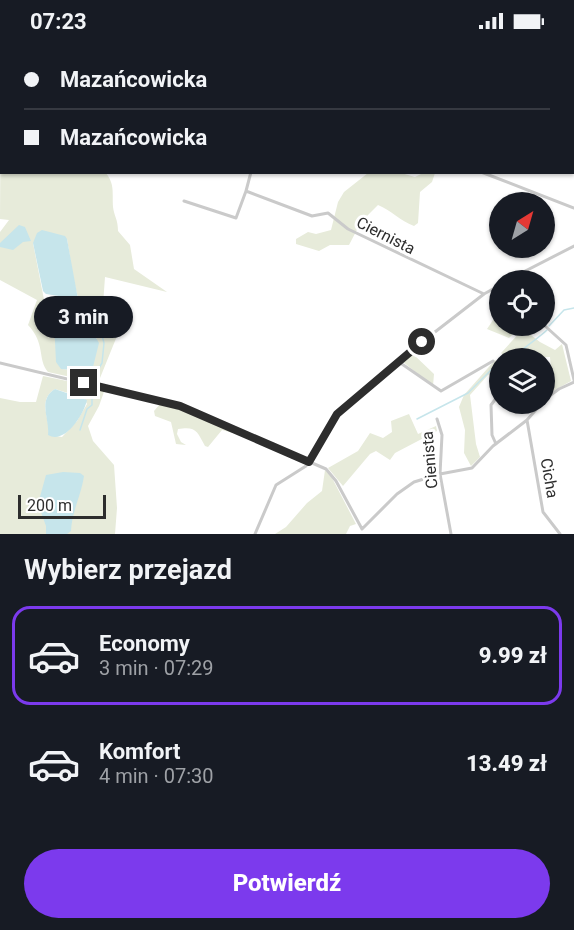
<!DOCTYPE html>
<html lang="pl">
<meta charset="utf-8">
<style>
:root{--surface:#171b24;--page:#20242c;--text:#f1f3f6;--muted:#9ea1a6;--line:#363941;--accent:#7c3aed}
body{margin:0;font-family:Roboto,sans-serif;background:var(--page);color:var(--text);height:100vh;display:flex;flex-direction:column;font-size:22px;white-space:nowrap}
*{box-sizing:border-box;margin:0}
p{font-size:20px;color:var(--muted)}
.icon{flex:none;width:33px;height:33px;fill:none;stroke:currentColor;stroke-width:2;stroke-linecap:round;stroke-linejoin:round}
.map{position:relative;height:492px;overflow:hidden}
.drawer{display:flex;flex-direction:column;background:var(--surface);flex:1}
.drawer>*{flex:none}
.guide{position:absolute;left:0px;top:0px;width:574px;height:132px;box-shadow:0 2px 4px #0004;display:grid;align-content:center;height:132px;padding:0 24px;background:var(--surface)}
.needle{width:39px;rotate:37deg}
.buttons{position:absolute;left:489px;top:150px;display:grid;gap:12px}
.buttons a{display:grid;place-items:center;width:66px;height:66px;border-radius:50%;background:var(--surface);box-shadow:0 2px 4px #0004;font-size:30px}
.scale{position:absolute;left:18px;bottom:15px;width:88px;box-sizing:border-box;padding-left:6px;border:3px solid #2d2d2d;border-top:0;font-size:16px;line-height:21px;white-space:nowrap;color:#2d2d2d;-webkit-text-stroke:4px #fff;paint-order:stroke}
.end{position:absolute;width:27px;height:27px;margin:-14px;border:8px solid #2d2d2d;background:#fff;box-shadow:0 0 0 3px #fff}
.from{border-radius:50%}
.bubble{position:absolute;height:42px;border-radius:21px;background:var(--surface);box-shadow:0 2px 4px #0004;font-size:20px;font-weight:800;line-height:42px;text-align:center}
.guide b{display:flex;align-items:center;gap:21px;height:57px;font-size:22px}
.guide b+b{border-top:2px solid var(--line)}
.guide i{width:15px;height:15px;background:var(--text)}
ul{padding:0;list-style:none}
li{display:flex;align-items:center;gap:18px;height:99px;margin:0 12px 9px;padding:0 12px;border:3px solid transparent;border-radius:18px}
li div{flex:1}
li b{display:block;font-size:22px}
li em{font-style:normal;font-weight:800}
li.active{border-color:var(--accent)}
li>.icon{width:54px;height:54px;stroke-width:1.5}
h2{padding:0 24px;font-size:27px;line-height:72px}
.action{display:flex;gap:12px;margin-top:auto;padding:12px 24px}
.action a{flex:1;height:69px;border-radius:36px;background:var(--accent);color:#fff;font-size:24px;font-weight:800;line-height:69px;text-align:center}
.status{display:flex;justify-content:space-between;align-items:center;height:42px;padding:0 30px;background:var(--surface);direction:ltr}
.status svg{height:16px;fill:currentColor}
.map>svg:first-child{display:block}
.green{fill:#e7ebda;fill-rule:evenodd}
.water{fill:#c6e5eb}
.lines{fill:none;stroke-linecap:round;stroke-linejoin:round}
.stream{stroke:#c6e5eb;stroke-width:1.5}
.minor{stroke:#cacaca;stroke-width:3}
.route{stroke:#2d2d2d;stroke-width:8}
.labels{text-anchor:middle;stroke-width:6;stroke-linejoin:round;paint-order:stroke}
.street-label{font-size:16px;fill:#2d2d2d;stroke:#fff}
</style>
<div class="status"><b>07:23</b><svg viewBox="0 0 49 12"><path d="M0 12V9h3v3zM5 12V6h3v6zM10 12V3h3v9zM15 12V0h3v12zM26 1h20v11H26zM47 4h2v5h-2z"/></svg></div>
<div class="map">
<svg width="574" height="492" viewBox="0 0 574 492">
<rect width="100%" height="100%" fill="#fff"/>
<path class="green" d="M 1,5 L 2,130 L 106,131 C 115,143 112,150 113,165 C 114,174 118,177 118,189 L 130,203 L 134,227 L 167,250 L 105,235 L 103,263 L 118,270 L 117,294 L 98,341 L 48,330 C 37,317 46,302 28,283 L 37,258 L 0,238 L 0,190 L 9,178 L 0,177 ZM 67,197 C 73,232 75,265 97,294 L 88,329 L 62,327 L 54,279 L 47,273 L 33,201 Z
M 368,131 L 401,131 L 415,135 L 423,131 L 435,131 L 432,140 L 420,150 L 418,181 L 414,184 C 400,179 391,168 378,163 L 361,180 L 349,203 L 330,203 L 319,209 L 296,202 L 296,197 L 308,190 L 316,192 L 331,188 L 338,160 L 344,150 Z
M 499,269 L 500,284 L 521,284 L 509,296 L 487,287 Z
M 523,287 L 540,300 L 555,308 L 562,302 L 571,339 L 553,349 L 550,315 L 507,316 L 501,311 Z
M 412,311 L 434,332 L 433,344 L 403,320 Z
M 495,318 L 499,322 L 499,327 L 488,333 L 470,353 L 476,402 L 480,415 L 471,424 L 464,411 L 465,388 L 459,365 L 464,353 Z
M 43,334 L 105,347 L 99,364 L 88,384 L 93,399 L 114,423 L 117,466 L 115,492 L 0,492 L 0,356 L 20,360 L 36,360 ZM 55,347 L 84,356 L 87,362 L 77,379 L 62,395 L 49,393 C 50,377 37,358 55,347 Z
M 160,362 L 201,374 L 248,395 L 222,388 L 208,405 L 205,404 C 197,389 196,384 178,387 L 177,392 L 181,400 L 186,403 L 176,402 L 171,380 L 155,374 L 154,369 Z
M 409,372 L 418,392 L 436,384 L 437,389 L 395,411 L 390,418 L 376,409 L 370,412 L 343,444 L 328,426 L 358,409 L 370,391 L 383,396 L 392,390 L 391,379 Z
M 325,428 L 331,434 L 356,482 L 350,484 L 346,492 L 275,492 L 286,485 L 307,461 L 322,449 Z"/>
<path class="water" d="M 19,183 L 25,185 L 31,199 L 23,200 L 13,208 L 0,205 L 0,201 Z
M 42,188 L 65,194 L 67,197 L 78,257 L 46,252 L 43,249 L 33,201 L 37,191 Z
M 49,256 L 80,262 L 86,279 L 99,301 L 93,325 L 88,329 L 61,327 L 56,320 L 54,279 L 47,273 L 45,260 Z
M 55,347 L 87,358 C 84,372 65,403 48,393 C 50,377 37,358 55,347 Z
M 63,430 L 80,431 L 84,434 C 81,454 72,469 71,489 L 67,492 L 46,492 L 46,484 L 38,462 L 46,433 Z"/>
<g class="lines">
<path class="stream" d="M 549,284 L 564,268 L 574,266
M 514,316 C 517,310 539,296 547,288
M 417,377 L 468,351 L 492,327 L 500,325
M 80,388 L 87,367 L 92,363 L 92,353 L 96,331 L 102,321 L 104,301 L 100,286"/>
<path class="minor" d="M 204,0 L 204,2
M 495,0 L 498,2
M 573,63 L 574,63
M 481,130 L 574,166
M 246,149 L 251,130
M 184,159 L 236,176 L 246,149 L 312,174 L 328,171 L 348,187 L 484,252
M 508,238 L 574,204
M 544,283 L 566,303 L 574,338
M 399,320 L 441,349 L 493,319
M 0,321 L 180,364 L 326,427 L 336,439 L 362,487
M 544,358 L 559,347 L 574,340
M 437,377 L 442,393 L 440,432 L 451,492
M 527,378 L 543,470 L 560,492
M 496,402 L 492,393 L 491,363 L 500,351
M 362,487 L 397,452 L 414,440 L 440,432 L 472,426 L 493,404 L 527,378 L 541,362
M 255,492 L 276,443 L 306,424 L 337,372 L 422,300 L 484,252 L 500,243"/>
</g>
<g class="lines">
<path class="route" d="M 84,341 L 180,364 L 309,420 L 337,372 L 422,300"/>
</g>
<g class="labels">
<g class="street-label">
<text transform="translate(386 193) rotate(27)" y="6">Ciernista</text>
<text transform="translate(429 418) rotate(-95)" y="6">Cienista</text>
<text transform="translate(550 436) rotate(80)" y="6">Cicha</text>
</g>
</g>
</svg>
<div class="buttons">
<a><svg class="needle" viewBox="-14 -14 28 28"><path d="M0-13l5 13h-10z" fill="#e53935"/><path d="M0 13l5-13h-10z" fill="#9ea1a6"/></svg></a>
<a><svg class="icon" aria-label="locate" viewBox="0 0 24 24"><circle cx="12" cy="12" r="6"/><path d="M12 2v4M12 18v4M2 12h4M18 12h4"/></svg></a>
<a><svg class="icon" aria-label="layers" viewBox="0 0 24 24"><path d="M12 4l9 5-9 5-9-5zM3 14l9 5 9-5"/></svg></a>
</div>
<div class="scale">200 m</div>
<i class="end from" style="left:422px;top:300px"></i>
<i class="end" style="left:84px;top:341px"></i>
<div class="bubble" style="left:34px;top:254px;width:99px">3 min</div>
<div class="guide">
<b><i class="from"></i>Mazańcowicka</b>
<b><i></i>Mazańcowicka</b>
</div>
</div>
<section class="drawer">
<h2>Wybierz przejazd</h2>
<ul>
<li class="active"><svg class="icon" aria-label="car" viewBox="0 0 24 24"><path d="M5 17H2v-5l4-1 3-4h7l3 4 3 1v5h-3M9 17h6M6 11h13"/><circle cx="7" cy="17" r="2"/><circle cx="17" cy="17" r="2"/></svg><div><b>Economy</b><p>3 min · 07:29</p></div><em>9.99 zł</em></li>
<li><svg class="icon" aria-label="car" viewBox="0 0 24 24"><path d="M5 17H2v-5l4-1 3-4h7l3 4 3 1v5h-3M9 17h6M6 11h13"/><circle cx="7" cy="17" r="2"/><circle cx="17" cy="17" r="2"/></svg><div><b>Komfort</b><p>4 min · 07:30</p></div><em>13.49 zł</em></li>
</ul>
<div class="action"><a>Potwierdź</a></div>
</section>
